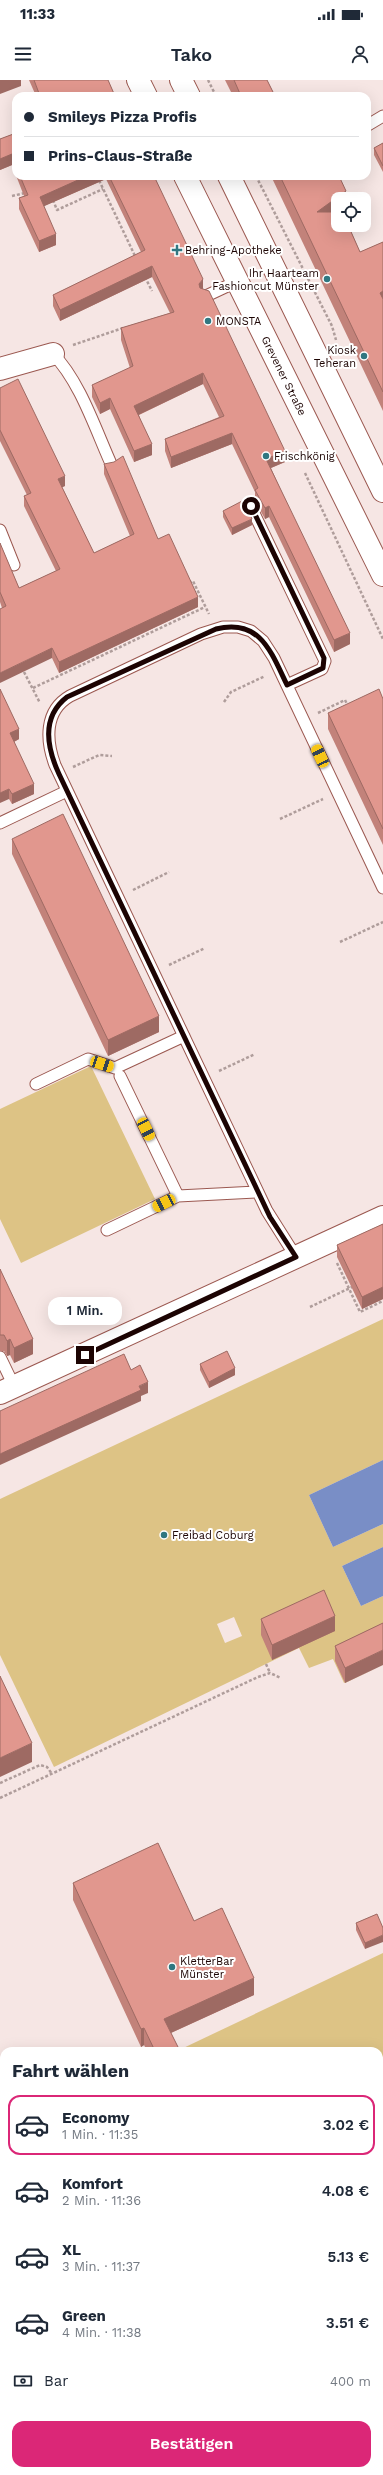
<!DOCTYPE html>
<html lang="de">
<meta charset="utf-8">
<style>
:root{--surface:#fff;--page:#f2f2f3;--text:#1f2937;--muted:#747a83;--line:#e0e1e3;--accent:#db2777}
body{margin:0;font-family:"Work Sans",sans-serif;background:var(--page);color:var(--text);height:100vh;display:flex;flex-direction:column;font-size:15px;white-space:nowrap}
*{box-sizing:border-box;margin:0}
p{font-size:13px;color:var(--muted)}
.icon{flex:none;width:22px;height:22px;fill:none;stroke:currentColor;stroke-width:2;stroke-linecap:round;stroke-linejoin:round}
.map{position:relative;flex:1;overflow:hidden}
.sheet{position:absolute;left:0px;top:1967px;width:383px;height:428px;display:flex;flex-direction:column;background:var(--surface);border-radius:12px 12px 0 0;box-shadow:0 4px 16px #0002}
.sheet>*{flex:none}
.banner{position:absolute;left:12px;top:12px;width:359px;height:88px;border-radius:12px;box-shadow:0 4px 16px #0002;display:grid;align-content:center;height:88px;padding:0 12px;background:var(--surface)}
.controls{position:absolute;left:331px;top:112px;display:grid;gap:8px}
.controls a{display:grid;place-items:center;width:40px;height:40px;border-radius:8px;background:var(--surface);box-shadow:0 4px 16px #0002;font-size:20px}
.end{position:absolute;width:18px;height:18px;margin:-9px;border:5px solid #1c0403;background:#fff;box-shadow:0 0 0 2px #fff}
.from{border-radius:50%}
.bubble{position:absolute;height:28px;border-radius:12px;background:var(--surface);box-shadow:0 4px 16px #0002;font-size:13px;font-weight:600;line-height:28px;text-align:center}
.car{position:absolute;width:12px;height:24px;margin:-12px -6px;border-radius:5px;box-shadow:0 0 3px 1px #0007;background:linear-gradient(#f5c518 24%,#345 0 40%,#f5c518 0 76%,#345 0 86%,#f5c518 0)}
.banner b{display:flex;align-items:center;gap:14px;height:38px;font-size:15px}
.banner b+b{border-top:1px solid var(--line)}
.banner i{width:10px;height:10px;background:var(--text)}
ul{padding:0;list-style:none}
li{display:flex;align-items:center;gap:12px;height:60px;margin:0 8px 6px;padding:0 4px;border:2px solid transparent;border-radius:12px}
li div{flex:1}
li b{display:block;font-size:15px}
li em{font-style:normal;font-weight:600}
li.selected{border-color:var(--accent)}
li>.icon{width:36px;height:36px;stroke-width:1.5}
h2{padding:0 12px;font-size:18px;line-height:48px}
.pay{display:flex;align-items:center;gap:10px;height:44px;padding:0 12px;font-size:15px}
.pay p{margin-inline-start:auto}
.button{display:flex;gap:8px;margin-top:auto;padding:8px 12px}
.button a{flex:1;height:46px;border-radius:12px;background:var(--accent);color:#fff;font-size:16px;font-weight:600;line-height:46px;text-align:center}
.status{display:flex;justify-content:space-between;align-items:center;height:28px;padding:0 20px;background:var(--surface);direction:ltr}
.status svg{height:11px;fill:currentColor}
header{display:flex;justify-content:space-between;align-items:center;height:52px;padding:0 12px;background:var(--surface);font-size:18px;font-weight:600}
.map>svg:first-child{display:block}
.green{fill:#ddc385;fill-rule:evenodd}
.water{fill:#798ec6}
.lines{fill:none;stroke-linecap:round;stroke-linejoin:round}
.lane-casing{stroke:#9b5850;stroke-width:13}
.street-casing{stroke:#9b5850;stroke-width:24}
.secondary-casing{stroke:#9b5850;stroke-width:24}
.path{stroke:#af9d9b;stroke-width:2.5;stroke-dasharray:3 2;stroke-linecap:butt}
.lane{stroke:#fff;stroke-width:11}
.street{stroke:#fff;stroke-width:22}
.secondary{stroke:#fff;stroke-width:22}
.wall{fill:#c2827a}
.shaded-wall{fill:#9e6a63}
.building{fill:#e1978e;stroke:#9e6a63}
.route{stroke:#1c0403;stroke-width:5}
.poi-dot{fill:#307781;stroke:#fff;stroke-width:1.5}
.labels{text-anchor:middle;stroke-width:4;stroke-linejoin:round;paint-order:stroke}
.poi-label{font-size:11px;fill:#1c0403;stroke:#fff;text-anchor:start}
.street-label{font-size:11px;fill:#1c0403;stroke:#fff}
</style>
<div class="status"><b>11:33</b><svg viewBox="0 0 49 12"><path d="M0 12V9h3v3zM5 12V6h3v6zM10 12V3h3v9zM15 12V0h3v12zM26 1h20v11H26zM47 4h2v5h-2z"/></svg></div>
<header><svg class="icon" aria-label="menu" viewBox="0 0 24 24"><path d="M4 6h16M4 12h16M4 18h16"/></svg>Tako<svg class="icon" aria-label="person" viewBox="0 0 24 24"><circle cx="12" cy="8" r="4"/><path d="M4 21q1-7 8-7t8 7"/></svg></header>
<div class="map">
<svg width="383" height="2395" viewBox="0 0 383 2395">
<rect width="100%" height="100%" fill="#f6e6e4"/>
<path class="green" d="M 91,986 L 155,1119 L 21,1183 L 0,1139 L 0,1029 Z
M 383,1239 L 383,1380 L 309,1415 L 333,1467 L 383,1444 L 383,1467 L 342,1486 L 361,1526 L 383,1516 L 383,1558 L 345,1603 L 383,1585 L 344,1603 L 333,1579 L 309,1588 L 299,1568 L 54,1687 L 0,1575 L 0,1419 ZM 234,1537 L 242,1556 L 225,1563 L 217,1544 Z
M 383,1873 L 383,1988 L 379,1990 L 379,1971 L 177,1971 Z"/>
<path class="water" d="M 383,1380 L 383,1444 L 333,1467 L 309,1415 Z
M 383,1467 L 383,1516 L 361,1526 L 342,1486 Z"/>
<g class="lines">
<defs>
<path id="lane" d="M 368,45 L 383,36
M 206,216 L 238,201
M 53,274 C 80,301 96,351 112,386
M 251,427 L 325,581 L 322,589 L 287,605
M 0,450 L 14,485
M 0,743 L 67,711
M 120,996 L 178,1116 L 258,1112
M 36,1004 L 88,979 L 115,988 L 184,956
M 107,1150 L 178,1116
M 296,1177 L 267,1131 L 55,685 C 46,661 44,631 70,616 L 201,554 L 223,547 L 238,547 L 251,551 L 263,561 L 274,578 L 383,808
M 0,1277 L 14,1306"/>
<path id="street" d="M 0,289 L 53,274
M 0,1313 L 383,1137
M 379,1999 L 383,1997
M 379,2120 L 383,2118
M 0,2167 L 4,2170
M 379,2375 L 383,2378"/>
<g id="secondary">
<path d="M 138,0 L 146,16"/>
<path d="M 181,0 L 189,16"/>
<path id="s1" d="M 185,96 L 383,495"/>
<path d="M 229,96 L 383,411"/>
</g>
</defs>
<use href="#lane" class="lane-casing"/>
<use href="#street" class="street-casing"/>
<use href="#secondary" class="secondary-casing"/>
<path class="path" d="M 208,0 L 216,16
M 97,96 L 136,178
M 256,96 L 332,246 L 336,260
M 12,116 L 25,113
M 53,120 L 57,130 L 103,109
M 145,197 L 152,211
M 73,265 L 123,248
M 305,393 L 383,559
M 189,503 L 193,501 L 209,534
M 24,592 L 40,623
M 33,608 L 205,527
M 224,622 L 231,612 L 265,596
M 318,633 L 345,620 L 348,626
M 73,687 L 99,675 L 112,676
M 280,739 L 323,719
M 133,810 L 169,792
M 340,862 L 383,842
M 169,885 L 205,868
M 219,991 L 255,974
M 337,1183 L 360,1232 L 383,1221
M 310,1227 L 352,1207
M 266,1584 L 270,1593
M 0,1703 L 40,1685 L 47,1687 L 52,1694
M 0,1718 L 258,1597 L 270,1593 L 281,1598"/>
<use href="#lane" class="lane"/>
<use href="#street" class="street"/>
<use href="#secondary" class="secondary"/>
</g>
<path class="wall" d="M 29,0 L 108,0 L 115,16 L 36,16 Z
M 225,0 L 267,0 L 275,16 L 233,16 Z
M 16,53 L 16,96 L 154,96 L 203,209 L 285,382 L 271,388 L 350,564 L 334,572 L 269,437 L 265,439 L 255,421 L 255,412 L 232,364 L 171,388 L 165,371 L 165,359 L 219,337 L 203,304 L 139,335 L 152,375 L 134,382 L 110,329 L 100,334 L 92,317 L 92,305 L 130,288 L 121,260 L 121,248 L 170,233 L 152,197 L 60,241 L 53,226 L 53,215 L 141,172 L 106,99 L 44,126 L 56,165 L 39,172 L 19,129 L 19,118 L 24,116 L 12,85 L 0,90 L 0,59 Z
M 383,63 L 383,92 L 374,75 L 374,68 Z
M 271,96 L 339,96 L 346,119 L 338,145 L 349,145 L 349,147 L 360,172 L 383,162 L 383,331 Z
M 0,308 L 65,406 L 62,407 L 94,473 L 130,456 L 104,394 L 104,384 L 158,459 L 198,527 L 59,593 L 52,578 L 2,528 L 0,522 L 0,463 L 19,508 L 56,491 L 24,426 L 24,416 L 27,415 L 0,361 Z
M 223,431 L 252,445 L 232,455 L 223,437 Z
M 0,609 L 19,659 L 14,662 L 34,714 L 12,724 L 9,719 Z
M 383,619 L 383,765 L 328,649 L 328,633 Z
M 12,759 L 159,952 L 108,976 L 12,774 Z
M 383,1144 L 383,1219 L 362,1229 L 337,1177 L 337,1165 Z
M 0,1189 L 33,1274 L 14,1283 L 10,1275 L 7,1276 L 4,1271 L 0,1271 Z
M 200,1284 L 235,1295 L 209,1308 L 200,1290 Z
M 261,1539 L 335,1551 L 272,1580 L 261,1555 Z
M 383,1543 L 345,1603 L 335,1581 L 335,1566 Z
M 73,1803 L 194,1841 L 254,1915 L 171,1953 L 179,1971 L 147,1971 L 144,1965 L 141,1967 L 73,1820 Z
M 377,1834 L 365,1869 L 356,1850 L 356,1843 Z
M 4,2076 L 4,2103 L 0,2094 L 0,2078 Z"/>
<path class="shaded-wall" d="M 0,0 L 21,0 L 21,6 L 0,14 Z
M 12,74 L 12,85 L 0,90 L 0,79 Z
M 87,96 L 106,96 L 106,99 L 40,128 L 40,117 Z
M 346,111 L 346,119 L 338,119 L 338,135 L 317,132 Z
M 56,154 L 56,165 L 39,172 L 39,161 Z
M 152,186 L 152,197 L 60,241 L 60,230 Z
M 203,199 L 203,210 L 199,215 L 199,204 Z
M 383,211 L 383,230 L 380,213 Z
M 203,293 L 203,304 L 134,337 L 134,326 Z
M 110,318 L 110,329 L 100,334 L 100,323 Z
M 232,353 L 232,364 L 171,388 L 171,377 Z
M 152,364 L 152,375 L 134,382 L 134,371 Z
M 285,371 L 285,382 L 266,390 L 266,379 Z
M 65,396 L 65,406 L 58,409 L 58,399 Z
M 269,426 L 269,437 L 265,439 L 265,428 Z
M 252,439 L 252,445 L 232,455 L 232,448 Z
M 198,517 L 198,527 L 59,593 L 59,582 Z
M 350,553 L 350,564 L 334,572 L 334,560 Z
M 52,568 L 52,578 L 0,603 L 0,593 Z
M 19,649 L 19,659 L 10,664 L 10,653 Z
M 34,704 L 34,714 L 12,724 L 12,714 Z
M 9,709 L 9,719 L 0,723 L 0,713 Z
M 159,936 L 159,952 L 108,976 L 108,960 Z
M 383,1207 L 383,1219 L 362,1229 L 362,1217 Z
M 10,1259 L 10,1275 L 7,1276 L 7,1261 Z
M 33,1259 L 33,1274 L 14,1283 L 14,1268 Z
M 235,1288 L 235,1295 L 209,1308 L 209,1302 Z
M 148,1302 L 148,1313 L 141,1316 L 141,1321 L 0,1385 L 0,1374 Z
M 335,1536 L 335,1551 L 272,1580 L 272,1565 Z
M 383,1570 L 383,1585 L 345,1603 L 345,1588 Z
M 32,1663 L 32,1682 L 0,1697 L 0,1678 Z
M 383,1855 L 383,1862 L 365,1869 L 365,1863 Z
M 254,1898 L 254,1915 L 164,1956 L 164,1939 Z
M 144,1948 L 144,1965 L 141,1967 L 141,1949 Z
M 383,2059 L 383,2069 L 379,2071 L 379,2061 Z
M 383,2180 L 383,2190 L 379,2192 L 379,2182 Z
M 383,2306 L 383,2316 L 379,2318 L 379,2308 Z"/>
<path class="building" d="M 34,0 L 108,0 L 115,16 L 40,16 Z
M 234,0 L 267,0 L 275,16 L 241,16 Z
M 16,53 L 16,85 L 12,74 L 0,79 L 0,59 Z
M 383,63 L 383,86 L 374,68 Z
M 20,96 L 87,96 L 40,117 L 56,154 L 39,161 L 19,118 L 28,115 Z
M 109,96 L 154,96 L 203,199 L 199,204 L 200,208 L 209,211 L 285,371 L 266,379 L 350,553 L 334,560 L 269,426 L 265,428 L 255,410 L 258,408 L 232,353 L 171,377 L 165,359 L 224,336 L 203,293 L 134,326 L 152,364 L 134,371 L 110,318 L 100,323 L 92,305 L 133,286 L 121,248 L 174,232 L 152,186 L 60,230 L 53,215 L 145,170 Z
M 280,96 L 339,96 L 346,111 L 317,132 L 338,132 L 338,145 L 348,145 L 360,172 L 383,162 L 383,211 L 380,213 L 383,219 L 383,312 Z
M 18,299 L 65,396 L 58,399 L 94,473 L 134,454 L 104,384 L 114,382 L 123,376 L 158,459 L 169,454 L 198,517 L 59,582 L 52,568 L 0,593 L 0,529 L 6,526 L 0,512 L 0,463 L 19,508 L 60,489 L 24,416 L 31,413 L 0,350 L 0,308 Z
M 244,420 L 252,439 L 232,448 L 223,431 Z
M 0,609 L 19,649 L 10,653 L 34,704 L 12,714 L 9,709 L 0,713 Z
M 379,609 L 383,619 L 383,749 L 328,633 Z
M 63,734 L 159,936 L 108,960 L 12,759 Z
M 383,1144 L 383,1207 L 362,1217 L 337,1165 Z
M 0,1189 L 33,1259 L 14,1268 L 10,1259 L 7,1261 L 4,1255 L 0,1255 Z
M 227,1271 L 235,1288 L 209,1302 L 200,1284 Z
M 124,1274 L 131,1290 L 140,1285 L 148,1302 L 139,1306 L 141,1310 L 0,1374 L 0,1331 Z
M 324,1510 L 335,1536 L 272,1565 L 261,1539 Z
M 383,1543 L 383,1570 L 345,1588 L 335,1566 Z
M 0,1596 L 32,1663 L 0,1678 Z
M 158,1763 L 194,1841 L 222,1828 L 254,1898 L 164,1939 L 179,1969 L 175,1971 L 155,1971 L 144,1948 L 141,1949 L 73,1803 Z
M 377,1834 L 383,1848 L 383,1855 L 365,1863 L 356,1843 Z
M 383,2003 L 383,2059 L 379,2061 L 379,2005 Z
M 4,2076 L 4,2096 L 0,2088 L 0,2078 Z
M 383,2135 L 383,2180 L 379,2182 L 379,2137 Z
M 383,2253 L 383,2306 L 379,2308 L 379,2255 Z"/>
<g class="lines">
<path class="route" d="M 85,1275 L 296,1177 L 270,1137 L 252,1099 L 59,694 C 47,668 41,637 67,617 L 216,549 C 260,538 271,572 287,605 L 323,588 L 324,578 L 251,426"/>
</g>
<g class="poi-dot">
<path d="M175 164h4v4h4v4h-4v4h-4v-4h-4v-4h4z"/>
<circle cx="327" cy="199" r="4"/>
<circle cx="208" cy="241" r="4"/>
<circle cx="364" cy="276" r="4"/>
<circle cx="266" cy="376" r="4"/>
<circle cx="164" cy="1455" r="4"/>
<circle cx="172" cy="1887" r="4"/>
</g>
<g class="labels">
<g class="poi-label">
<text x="185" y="174">Behring-Apotheke</text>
<text x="319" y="197" text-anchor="end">Ihr Haarteam<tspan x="319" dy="13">Fashioncut Münster</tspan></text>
<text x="216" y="245">MONSTA</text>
<text x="356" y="274" text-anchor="end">Kiosk<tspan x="356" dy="13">Teheran</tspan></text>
<text x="274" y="380">Frischkönig</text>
<text x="172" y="1459">Freibad Coburg</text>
<text x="180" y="1885">KletterBar<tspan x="180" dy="13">Münster</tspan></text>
</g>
<g class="street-label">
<text dy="4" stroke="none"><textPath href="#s1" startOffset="223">Grevener Straße</textPath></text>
</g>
</g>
</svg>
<div class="controls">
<a><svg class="icon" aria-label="locate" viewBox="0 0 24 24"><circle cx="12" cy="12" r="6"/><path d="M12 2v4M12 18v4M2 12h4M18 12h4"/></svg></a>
</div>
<i class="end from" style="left:251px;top:426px"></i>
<i class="end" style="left:85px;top:1275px"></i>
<div class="bubble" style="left:48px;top:1217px;width:74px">1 Min.</div>
<i class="car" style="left:320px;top:676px;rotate:335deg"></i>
<i class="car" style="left:102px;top:984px;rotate:108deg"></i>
<i class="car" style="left:146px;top:1049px;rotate:154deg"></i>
<i class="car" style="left:164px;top:1123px;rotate:244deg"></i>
<div class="banner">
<b><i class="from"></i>Smileys Pizza Profis</b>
<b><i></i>Prins-Claus-Straße</b>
</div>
<section class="sheet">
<h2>Fahrt wählen</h2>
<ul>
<li class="selected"><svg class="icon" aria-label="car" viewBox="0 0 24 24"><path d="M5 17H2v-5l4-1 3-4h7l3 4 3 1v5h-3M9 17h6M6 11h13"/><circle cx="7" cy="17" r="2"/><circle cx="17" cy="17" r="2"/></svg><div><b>Economy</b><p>1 Min. · 11:35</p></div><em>3.02 €</em></li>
<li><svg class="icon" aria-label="car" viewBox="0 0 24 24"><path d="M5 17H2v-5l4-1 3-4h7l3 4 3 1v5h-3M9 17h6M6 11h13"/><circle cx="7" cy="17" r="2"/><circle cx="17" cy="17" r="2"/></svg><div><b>Komfort</b><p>2 Min. · 11:36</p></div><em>4.08 €</em></li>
<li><svg class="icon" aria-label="car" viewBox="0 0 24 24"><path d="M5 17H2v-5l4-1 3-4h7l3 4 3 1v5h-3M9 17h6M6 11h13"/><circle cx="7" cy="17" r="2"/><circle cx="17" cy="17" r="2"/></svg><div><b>XL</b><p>3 Min. · 11:37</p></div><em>5.13 €</em></li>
<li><svg class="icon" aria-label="car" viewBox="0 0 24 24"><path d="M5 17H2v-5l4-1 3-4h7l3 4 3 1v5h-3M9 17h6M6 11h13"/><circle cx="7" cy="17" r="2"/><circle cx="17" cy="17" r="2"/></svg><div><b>Green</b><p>4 Min. · 11:38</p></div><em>3.51 €</em></li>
</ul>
<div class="pay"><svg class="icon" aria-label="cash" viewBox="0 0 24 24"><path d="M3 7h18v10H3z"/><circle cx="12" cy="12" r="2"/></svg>Bar<p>400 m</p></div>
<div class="button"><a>Bestätigen</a></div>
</section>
</div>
